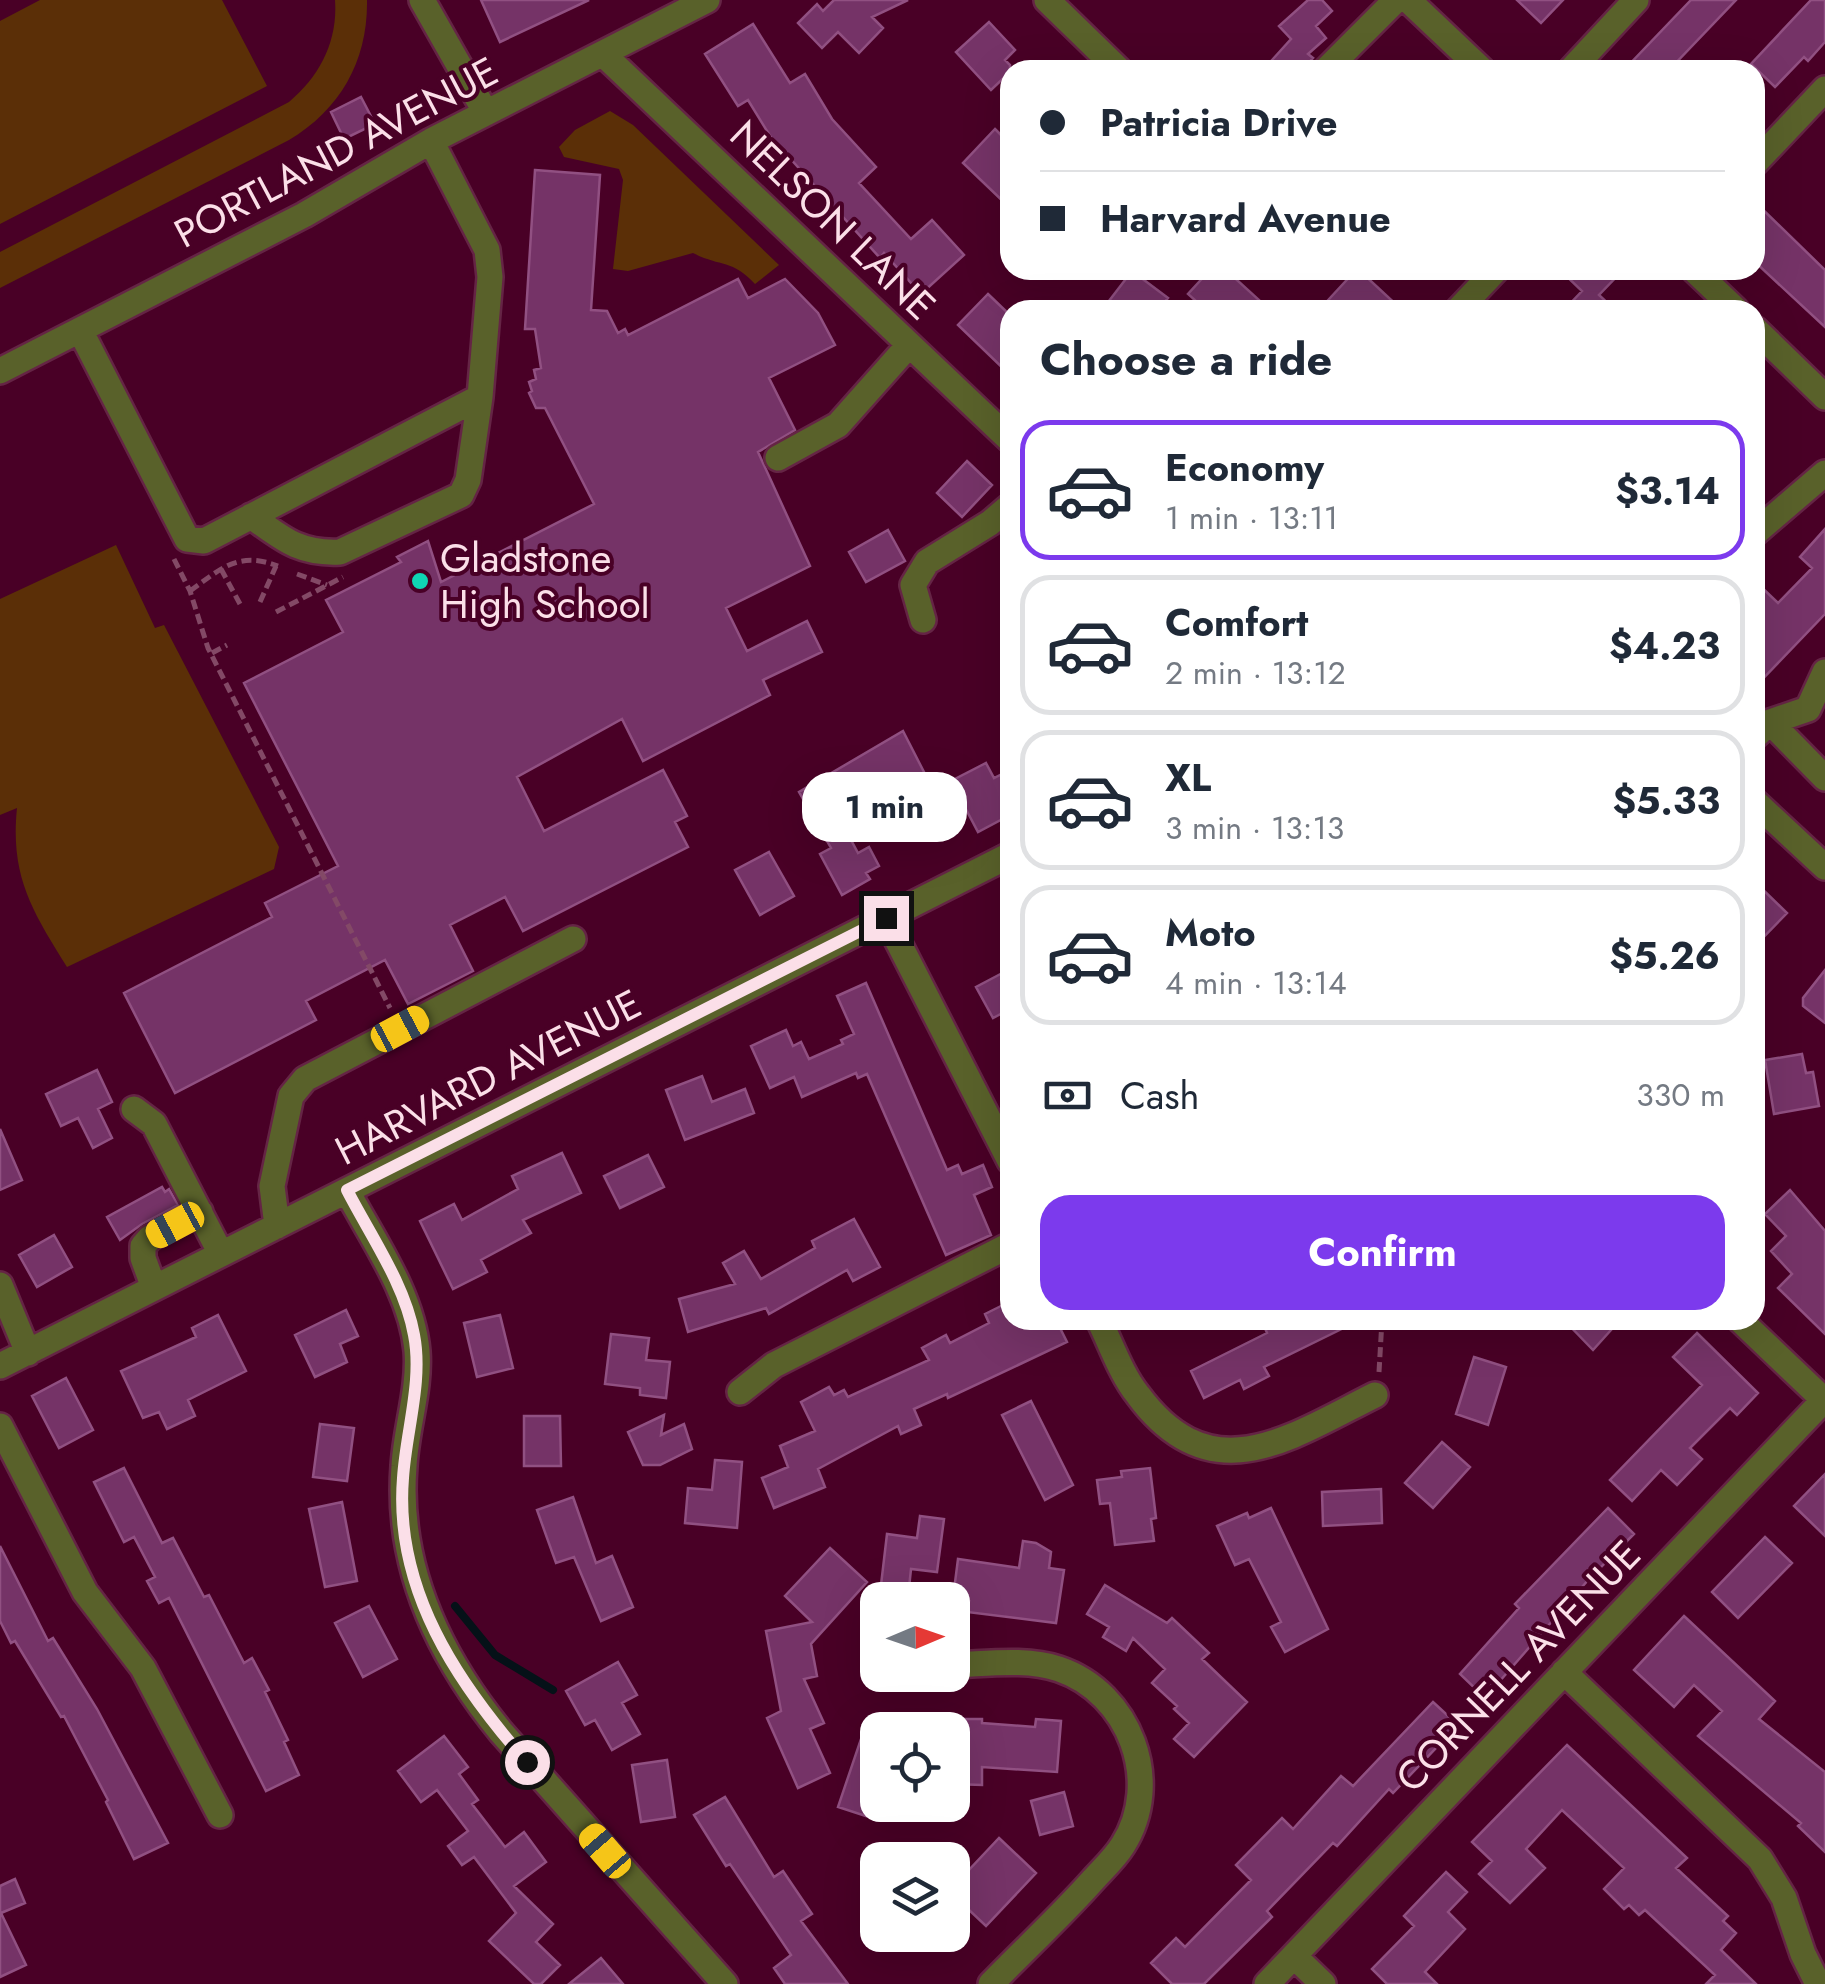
<!DOCTYPE html>
<meta charset="utf-8">
<style>
:root{--surface:#fff;--page:#f6f6f7;--text:#1f2937;--muted:#747a83;--line:#e0e1e3;--accent:#7c3aed}
body{margin:0;font-family:Jost,sans-serif;background:var(--page);color:var(--text);height:100vh;display:flex;flex-direction:column;font-size:38px;white-space:nowrap}
*{box-sizing:border-box;margin:0}
p{font-size:32px;color:var(--muted)}
.icon{flex:none;width:55px;height:55px;fill:none;stroke:currentColor;stroke-width:2;stroke-linecap:round;stroke-linejoin:round}
.map{position:relative;flex:1;overflow:hidden}
.drawer{position:absolute;left:1000px;top:300px;width:765px;height:1030px;display:flex;flex-direction:column;background:var(--surface);border-radius:30px;box-shadow:0 10px 40px #0002}
.drawer>*{flex:none}
.top-card{position:absolute;left:1000px;top:60px;width:765px;height:220px;border-radius:30px;box-shadow:0 10px 40px #0002;display:grid;align-content:center;height:220px;padding:0 40px;background:var(--surface)}
.needle{width:65px;rotate:88deg}
.fabs{position:absolute;left:860px;top:1582px;display:grid;gap:20px}
.fabs a{display:grid;place-items:center;width:110px;height:110px;border-radius:20px;background:var(--surface);box-shadow:0 10px 40px #0002;font-size:50px}
.end{position:absolute;width:45px;height:45px;margin:-22px;border:12px solid #fbdfe8;background:#111;box-shadow:0 0 0 5px #111}
.from{border-radius:50%}
.bubble{position:absolute;height:70px;border-radius:30px;background:var(--surface);box-shadow:0 10px 40px #0002;font-size:32px;font-weight:700;line-height:70px;text-align:center}
.car{position:absolute;width:30px;height:60px;margin:-30px -15px;border-radius:12px;box-shadow:0 0 8px 2px #0007;background:linear-gradient(#f5c518 24%,#345 0 40%,#f5c518 0 76%,#345 0 86%,#f5c518 0)}
.top-card b{display:flex;align-items:center;gap:35px;height:95px;font-size:38px}
.top-card b+b{border-top:2px solid var(--line)}
.top-card i{width:25px;height:25px;background:var(--text)}
ul{padding:0;list-style:none}
li{display:flex;align-items:center;gap:30px;height:140px;margin:0 20px 15px;padding:0 20px;border:5px solid var(--line);border-radius:30px}
li div{flex:1}
li b{display:block;font-size:38px}
li em{font-style:normal;font-weight:700}
li.current{border-color:var(--accent)}
li>.icon{width:90px;height:90px;stroke-width:1.5}
h2{padding:0 40px;font-size:45px;line-height:120px}
.pay{display:flex;align-items:center;gap:25px;height:110px;padding:0 40px;font-size:38px}
.pay p{margin-inline-start:auto}
.primary-button{display:flex;gap:20px;margin-top:auto;padding:20px 40px}
.primary-button a{flex:1;height:115px;border-radius:30px;background:var(--accent);color:#fff;font-size:40px;font-weight:700;line-height:115px;text-align:center}
.map>svg:first-child{display:block}
.green{fill:#5b2f07}
.lines{fill:none;stroke-linecap:round;stroke-linejoin:round}
.stream{stroke:#051118;stroke-width:8}
.building{fill:#753367;stroke:#915082;stroke-width:2.5}
.minor-casing{stroke:#652445;stroke-width:30}
.path{stroke:#834966;stroke-width:5;stroke-dasharray:10 5;stroke-linecap:butt}
.minor{stroke:#59612a;stroke-width:25}
.route{stroke:#fbdfe8;stroke-width:12}
.poi-dot{fill:#0fd5b4;stroke:#490026;stroke-width:4}
.labels{text-anchor:middle;stroke-width:8;stroke-linejoin:round;paint-order:stroke}
.street-label{font-size:40px;fill:#fbdfe8;stroke:#490026}
.poi-label{font-size:40px;fill:#fbdfe8;stroke:#490026;text-anchor:start}
</style>
<div class="map">
<svg width="1825" height="1984" viewBox="0 0 1825 1984">
<rect width="100%" height="100%" fill="#490026"/>
<path class="green" d="M 40,0 L 222,0 L 267,86 L 0,224 L 0,21 Z
M 335,0 L 367,0 C 368,60 341,109 289,140 L 0,288 L 0,252 L 289,102 C 320,76 338,41 335,0 Z
M 610,111 L 633,125 L 779,265 L 755,284 C 732,259 720,267 693,253 L 628,271 L 613,269 L 623,180 L 619,169 L 564,157 L 559,147 L 575,130 Z
M 116,545 L 155,628 L 164,625 L 279,847 L 274,869 L 67,967 C 32,911 10,876 17,808 L 0,815 L 0,599 Z"/>
<g class="lines">
<path class="stream" d="M 455,1606 L 495,1655 L 553,1690"/>
</g>
<path class="building" d="M 481,0 L 589,0 L 500,42 Z
M 834,0 L 908,0 L 872,17 L 883,28 L 859,53 L 838,32 L 822,48 L 798,23 L 817,4 L 823,11 Z
M 1308,0 L 1322,0 L 1332,11 L 1316,26 L 1326,38 L 1308,54 L 1313,58 L 1302,70 L 1263,70 L 1291,39 L 1279,26 Z
M 1517,0 L 1563,0 L 1541,23 Z
M 1691,0 L 1736,0 L 1669,70 L 1624,70 Z
M 1811,0 L 1825,0 L 1825,42 L 1808,61 L 1804,57 L 1775,87 L 1751,64 Z
M 989,22 L 1015,50 L 1005,60 L 1010,65 L 1010,72 L 991,90 L 956,52 Z
M 753,24 L 790,83 L 805,74 L 832,119 L 876,167 L 859,183 L 911,239 L 932,220 L 964,255 L 921,294 L 884,253 L 880,258 L 787,155 L 783,157 L 748,100 L 738,106 L 705,54 Z
M 361,97 L 375,124 L 344,139 L 331,112 Z
M 995,129 L 1010,144 L 1010,208 L 963,163 Z
M 535,170 L 600,175 L 591,310 L 607,311 L 618,333 L 625,329 L 628,335 L 738,279 L 748,298 L 785,279 L 818,313 L 835,345 L 769,378 L 795,430 L 758,452 L 810,566 L 726,608 L 747,651 L 807,621 L 822,652 L 763,680 L 770,695 L 643,761 L 622,719 L 517,777 L 544,831 L 663,770 L 687,816 L 675,822 L 688,847 L 523,931 L 505,897 L 450,925 L 473,971 L 408,1004 L 385,960 L 306,1001 L 316,1020 L 175,1093 L 124,993 L 272,917 L 265,903 L 338,866 L 244,683 L 343,632 L 326,600 L 401,562 L 397,557 L 428,541 L 441,582 L 594,504 L 545,408 L 536,408 L 529,393 L 532,391 L 529,382 L 536,379 L 534,370 L 541,368 L 535,329 L 525,329 Z
M 1755,202 L 1825,270 L 1825,327 L 1755,262 Z
M 1210,270 L 1226,270 L 1270,310 L 1206,310 L 1188,294 Z
M 1356,270 L 1359,270 L 1402,310 L 1319,310 Z
M 1560,270 L 1623,270 L 1599,295 L 1615,310 L 1564,310 L 1582,291 Z
M 1132,271 L 1168,298 L 1158,310 L 1102,310 Z
M 988,294 L 1010,315 L 1010,375 L 958,325 Z
M 967,461 L 992,485 L 962,517 L 937,493 Z
M 1825,529 L 1825,614 L 1755,687 L 1755,581 L 1778,603 L 1812,568 L 1800,557 Z
M 888,530 L 905,561 L 866,582 L 849,552 Z
M 903,731 L 925,774 L 896,789 L 891,779 L 835,810 L 858,853 L 869,847 L 879,866 L 866,873 L 870,879 L 842,895 L 820,854 L 831,848 L 799,792 Z
M 986,763 L 994,778 L 1010,770 L 1010,815 L 978,832 L 951,781 Z
M 769,852 L 794,896 L 760,915 L 735,870 Z
M 1755,882 L 1787,913 L 1755,946 Z
M 1010,969 L 1010,1009 L 993,1018 L 976,987 Z
M 1825,970 L 1825,1023 L 1803,1006 L 1803,998 Z
M 866,983 L 947,1170 L 958,1165 L 962,1174 L 983,1165 L 992,1187 L 974,1195 L 991,1235 L 946,1255 L 867,1074 L 858,1078 L 856,1073 L 802,1097 L 794,1077 L 770,1088 L 751,1046 L 786,1030 L 793,1046 L 801,1042 L 809,1059 L 843,1044 L 841,1040 L 854,1034 L 837,996 Z
M 1802,1054 L 1806,1073 L 1813,1072 L 1819,1106 L 1774,1114 L 1765,1060 Z
M 97,1070 L 112,1102 L 98,1109 L 112,1138 L 93,1148 L 78,1118 L 61,1126 L 46,1094 Z
M 702,1076 L 712,1102 L 745,1089 L 754,1113 L 685,1140 L 666,1090 Z
M 0,1129 L 22,1180 L 0,1190 Z
M 562,1153 L 581,1193 L 523,1220 L 531,1233 L 481,1260 L 487,1272 L 453,1289 L 420,1221 L 454,1204 L 462,1220 L 518,1189 L 512,1176 Z
M 648,1155 L 664,1187 L 620,1208 L 604,1176 Z
M 162,1187 L 165,1192 L 169,1189 L 178,1205 L 142,1224 L 120,1240 L 107,1217 Z
M 1790,1190 L 1825,1231 L 1825,1334 L 1778,1288 L 1792,1274 L 1771,1251 L 1786,1236 L 1765,1214 Z
M 854,1219 L 880,1267 L 853,1281 L 847,1270 L 769,1314 L 766,1308 L 688,1332 L 679,1299 L 735,1284 L 723,1263 L 744,1251 L 761,1279 L 815,1248 L 812,1241 Z
M 54,1235 L 72,1267 L 37,1287 L 19,1255 Z
M 1007,1303 L 1010,1320 L 1056,1320 L 1067,1342 L 948,1398 L 947,1394 L 914,1409 L 921,1425 L 901,1434 L 898,1426 L 818,1469 L 825,1487 L 774,1508 L 762,1478 L 788,1467 L 780,1446 L 815,1431 L 801,1402 L 829,1387 L 834,1395 L 844,1390 L 848,1397 L 929,1360 L 922,1348 L 946,1335 L 950,1343 L 989,1323 L 985,1314 Z
M 346,1310 L 358,1336 L 340,1344 L 347,1362 L 315,1377 L 295,1335 Z
M 218,1315 L 246,1371 L 188,1400 L 195,1416 L 167,1429 L 159,1412 L 143,1418 L 121,1371 L 196,1337 L 192,1328 Z
M 500,1315 L 513,1368 L 477,1377 L 464,1323 Z
M 1280,1320 L 1360,1320 L 1264,1367 L 1269,1376 L 1244,1389 L 1240,1380 L 1204,1398 L 1191,1371 L 1267,1333 L 1265,1328 Z
M 1564,1320 L 1620,1320 L 1593,1350 Z
M 1697,1333 L 1758,1393 L 1737,1415 L 1730,1408 L 1690,1448 L 1702,1459 L 1677,1485 L 1661,1470 L 1632,1501 L 1610,1480 L 1702,1385 L 1673,1357 Z
M 611,1334 L 649,1338 L 646,1360 L 670,1362 L 666,1398 L 640,1395 L 640,1388 L 605,1384 Z
M 1474,1357 L 1506,1367 L 1488,1425 L 1456,1414 Z
M 66,1378 L 93,1430 L 59,1448 L 32,1396 Z
M 1031,1401 L 1073,1485 L 1045,1500 L 1002,1415 Z
M 664,1415 L 661,1435 L 684,1424 L 692,1449 L 660,1465 L 643,1465 L 628,1432 Z
M 524,1416 L 560,1416 L 561,1466 L 524,1466 Z
M 320,1424 L 354,1428 L 347,1481 L 313,1477 Z
M 1442,1442 L 1470,1467 L 1433,1508 L 1405,1483 Z
M 715,1460 L 742,1462 L 737,1528 L 685,1523 L 688,1488 L 712,1490 Z
M 124,1468 L 162,1543 L 173,1538 L 204,1597 L 209,1595 L 244,1663 L 252,1658 L 269,1690 L 265,1692 L 288,1740 L 284,1742 L 299,1775 L 266,1791 L 169,1598 L 159,1603 L 147,1581 L 155,1577 L 134,1537 L 124,1542 L 94,1482 Z
M 1150,1468 L 1156,1518 L 1151,1519 L 1154,1541 L 1115,1545 L 1110,1503 L 1100,1504 L 1097,1480 L 1122,1477 L 1121,1471 Z
M 1825,1474 L 1825,1536 L 1794,1506 Z
M 1381,1489 L 1382,1523 L 1323,1526 L 1322,1492 Z
M 573,1497 L 596,1563 L 612,1556 L 633,1607 L 601,1621 L 574,1557 L 556,1563 L 537,1510 Z
M 342,1502 L 357,1581 L 325,1587 L 309,1509 Z
M 1271,1508 L 1328,1629 L 1285,1652 L 1271,1627 L 1281,1622 L 1249,1559 L 1235,1565 L 1217,1526 L 1247,1513 L 1249,1518 Z
M 1608,1508 L 1634,1534 L 1589,1579 L 1485,1698 L 1460,1674 L 1519,1608 L 1515,1604 Z
M 920,1516 L 944,1519 L 937,1572 L 911,1569 L 909,1588 L 881,1585 L 887,1534 L 917,1538 Z
M 1765,1537 L 1792,1563 L 1738,1618 L 1712,1592 Z
M 1023,1541 L 1036,1543 L 1051,1552 L 1049,1568 L 1064,1570 L 1056,1623 L 967,1612 L 969,1601 L 953,1598 L 958,1559 L 1019,1568 Z
M 0,1546 L 48,1641 L 53,1638 L 97,1709 L 168,1843 L 134,1859 L 106,1802 L 108,1800 L 64,1716 L 61,1717 L 15,1641 L 11,1643 L 0,1621 Z
M 830,1548 L 867,1582 L 811,1644 L 817,1676 L 804,1679 L 824,1723 L 810,1729 L 830,1773 L 798,1788 L 767,1718 L 781,1711 L 766,1631 L 812,1622 L 785,1596 Z
M 1105,1585 L 1167,1623 L 1172,1618 L 1209,1653 L 1202,1659 L 1247,1702 L 1194,1757 L 1174,1739 L 1189,1723 L 1174,1709 L 1177,1706 L 1152,1683 L 1165,1669 L 1133,1638 L 1126,1651 L 1103,1637 L 1109,1627 L 1087,1614 Z
M 369,1606 L 397,1659 L 363,1677 L 335,1623 Z
M 1684,1616 L 1775,1701 L 1759,1719 L 1825,1772 L 1825,1852 L 1798,1826 L 1801,1823 L 1698,1736 L 1722,1711 L 1694,1685 L 1674,1707 L 1634,1670 Z
M 618,1662 L 637,1695 L 622,1703 L 640,1734 L 612,1750 L 595,1720 L 585,1725 L 566,1691 Z
M 1433,1702 L 1458,1725 L 1393,1793 L 1389,1789 L 1337,1846 L 1333,1843 L 1267,1911 L 1272,1917 L 1204,1984 L 1172,1984 L 1151,1963 L 1176,1938 L 1185,1947 L 1251,1880 L 1236,1865 L 1282,1818 L 1293,1829 L 1341,1776 L 1353,1786 Z
M 954,1719 L 982,1719 L 982,1723 L 1035,1727 L 1036,1719 L 1061,1721 L 1057,1772 L 982,1767 L 982,1785 L 952,1784 Z
M 444,1736 L 468,1767 L 459,1774 L 478,1800 L 472,1804 L 505,1847 L 524,1832 L 546,1862 L 514,1886 L 553,1924 L 536,1942 L 560,1965 L 541,1984 L 534,1984 L 489,1941 L 516,1913 L 474,1857 L 462,1865 L 448,1846 L 468,1831 L 437,1790 L 421,1802 L 398,1771 Z
M 861,1739 L 878,1744 L 878,1820 L 838,1807 Z
M 1567,1745 L 1687,1858 L 1676,1868 L 1728,1916 L 1723,1921 L 1736,1933 L 1721,1950 L 1756,1984 L 1706,1984 L 1715,1975 L 1645,1910 L 1639,1915 L 1629,1905 L 1624,1909 L 1604,1889 L 1624,1868 L 1562,1810 L 1526,1849 L 1545,1868 L 1510,1903 L 1479,1874 L 1492,1861 L 1472,1842 Z
M 667,1760 L 675,1817 L 641,1822 L 632,1765 Z
M 1064,1792 L 1073,1826 L 1040,1835 L 1031,1801 Z
M 725,1797 L 774,1877 L 783,1871 L 812,1914 L 801,1921 L 848,1984 L 785,1984 L 774,1968 L 791,1955 L 730,1864 L 726,1866 L 694,1815 Z
M 999,1838 L 1036,1873 L 986,1926 L 952,1894 L 952,1888 Z
M 1446,1872 L 1467,1892 L 1448,1912 L 1465,1929 L 1425,1972 L 1437,1984 L 1387,1984 L 1372,1969 L 1414,1926 L 1404,1916 Z
M 15,1879 L 25,1903 L 1,1913 L 26,1965 L 0,1977 L 0,1886 Z
M 601,1958 L 623,1984 L 569,1984 Z"/>
<g class="lines">
<defs>
<path id="minor" d="M 422,0 L 486,113
M 1047,0 L 1119,70
M 1408,0 L 1482,70
M 603,54 L 1010,440
M 1326,70 L 1396,0
M 1571,70 L 1636,0
M 1755,163 L 1825,89
M 1694,270 L 1736,310
M 1458,310 L 1496,270
M 1755,329 L 1825,397
M 80,330 L 187,539 L 204,541 L 480,397 L 490,277 L 487,250 L 431,141
M 0,371 L 304,215 L 431,141 L 707,0
M 778,458 L 838,425 L 909,345
M 251,516 C 283,539 299,554 340,552 L 461,495 L 468,480 L 480,397
M 1755,533 L 1825,473
M 923,620 L 913,585 L 927,562 L 990,523 L 1010,506
M 1770,722 L 1825,778
M 1755,736 L 1770,722 L 1808,709 L 1825,672
M 1755,802 L 1825,867
M 886,918 L 1010,1161
M 134,1109 L 154,1124 L 221,1254
M 347,1191 C 373,1240 412,1294 417,1351 C 420,1389 406,1428 404,1466 C 396,1567 439,1656 501,1732 L 725,1984
M 277,1226 L 272,1186 L 291,1096 L 305,1079 L 573,939
M 0,1285 L 28,1353
M 154,1288 L 143,1258 L 143,1246 L 150,1238 L 200,1212
M 1099,1320 C 1111,1344 1121,1374 1138,1395 C 1211,1494 1289,1438 1375,1395
M 1740,1320 L 1825,1401
M 0,1366 L 1010,855
M 740,1392 L 774,1365 L 1010,1245
M 0,1426 L 85,1592 L 143,1668 L 220,1815
M 952,1665 C 987,1664 1026,1658 1059,1669 C 1130,1693 1163,1782 1123,1845 C 1115,1858 1103,1869 1093,1880 C 1061,1916 1025,1949 991,1984
M 1564,1672 L 1760,1859 L 1784,1898 L 1803,1954 L 1818,1984
M 1294,1956 L 1323,1984
M 1267,1984 L 1824,1400"/>
</defs>
<use href="#minor" class="minor-casing"/>
<path class="path" d="M 174,559 L 190,591 L 208,648 L 390,1008
M 221,569 L 240,604
M 297,574 L 327,585
M 190,591 C 222,568 238,551 278,566
M 260,602 L 276,566
M 276,612 L 343,577
M 212,653 L 227,645
M 1379,1372 L 1382,1320"/>
<use href="#minor" class="minor"/>
</g>
<g class="lines">
<path class="route" d="M 527,1762 C 457,1683 394,1589 403,1478 C 406,1431 423,1381 414,1335 C 405,1284 370,1235 347,1190 L 886,918"/>
</g>
<circle class="poi-dot" cx="420" cy="581" r="10"/>
<g class="labels">
<g class="street-label">
<text transform="translate(336 152) rotate(-28)" y="14">PORTLAND AVENUE</text>
<text transform="translate(833 220) rotate(44)" y="14">NELSON LANE</text>
<text transform="translate(488 1077) rotate(-27)" y="14">HARVARD AVENUE</text>
<text transform="translate(1518 1666) rotate(-46)" y="14">CORNELL AVENUE</text>
</g>
<g class="poi-label">
<text x="440" y="572">Gladstone<tspan x="440" dy="46">High School</tspan></text>
</g>
</g>
</svg>
<div class="fabs">
<a><svg class="needle" viewBox="-14 -14 28 28"><path d="M0-13l5 13h-10z" fill="#e53935"/><path d="M0 13l5-13h-10z" fill="#747a83"/></svg></a>
<a><svg class="icon" aria-label="locate" viewBox="0 0 24 24"><circle cx="12" cy="12" r="6"/><path d="M12 2v4M12 18v4M2 12h4M18 12h4"/></svg></a>
<a><svg class="icon" aria-label="layers" viewBox="0 0 24 24"><path d="M12 4l9 5-9 5-9-5zM3 14l9 5 9-5"/></svg></a>
</div>
<i class="end from" style="left:527px;top:1762px"></i>
<i class="end" style="left:886px;top:918px"></i>
<div class="bubble" style="left:802px;top:772px;width:165px">1 min</div>
<i class="car" style="left:400px;top:1029px;rotate:62deg"></i>
<i class="car" style="left:175px;top:1225px;rotate:242deg"></i>
<i class="car" style="left:605px;top:1851px;rotate:319deg"></i>
<div class="top-card">
<b><i class="from"></i>Patricia Drive</b>
<b><i></i>Harvard Avenue</b>
</div>
<section class="drawer">
<h2>Choose a ride</h2>
<ul>
<li class="current"><svg class="icon" aria-label="car" viewBox="0 0 24 24"><path d="M5 17H2v-5l4-1 3-4h7l3 4 3 1v5h-3M9 17h6M6 11h13"/><circle cx="7" cy="17" r="2"/><circle cx="17" cy="17" r="2"/></svg><div><b>Economy</b><p>1 min · 13:11</p></div><em>$3.14</em></li>
<li><svg class="icon" aria-label="car" viewBox="0 0 24 24"><path d="M5 17H2v-5l4-1 3-4h7l3 4 3 1v5h-3M9 17h6M6 11h13"/><circle cx="7" cy="17" r="2"/><circle cx="17" cy="17" r="2"/></svg><div><b>Comfort</b><p>2 min · 13:12</p></div><em>$4.23</em></li>
<li><svg class="icon" aria-label="car" viewBox="0 0 24 24"><path d="M5 17H2v-5l4-1 3-4h7l3 4 3 1v5h-3M9 17h6M6 11h13"/><circle cx="7" cy="17" r="2"/><circle cx="17" cy="17" r="2"/></svg><div><b>XL</b><p>3 min · 13:13</p></div><em>$5.33</em></li>
<li><svg class="icon" aria-label="car" viewBox="0 0 24 24"><path d="M5 17H2v-5l4-1 3-4h7l3 4 3 1v5h-3M9 17h6M6 11h13"/><circle cx="7" cy="17" r="2"/><circle cx="17" cy="17" r="2"/></svg><div><b>Moto</b><p>4 min · 13:14</p></div><em>$5.26</em></li>
</ul>
<div class="pay"><svg class="icon" aria-label="cash" viewBox="0 0 24 24"><path d="M3 7h18v10H3z"/><circle cx="12" cy="12" r="2"/></svg>Cash<p>330 m</p></div>
<div class="primary-button"><a>Confirm</a></div>
</section>
</div>
